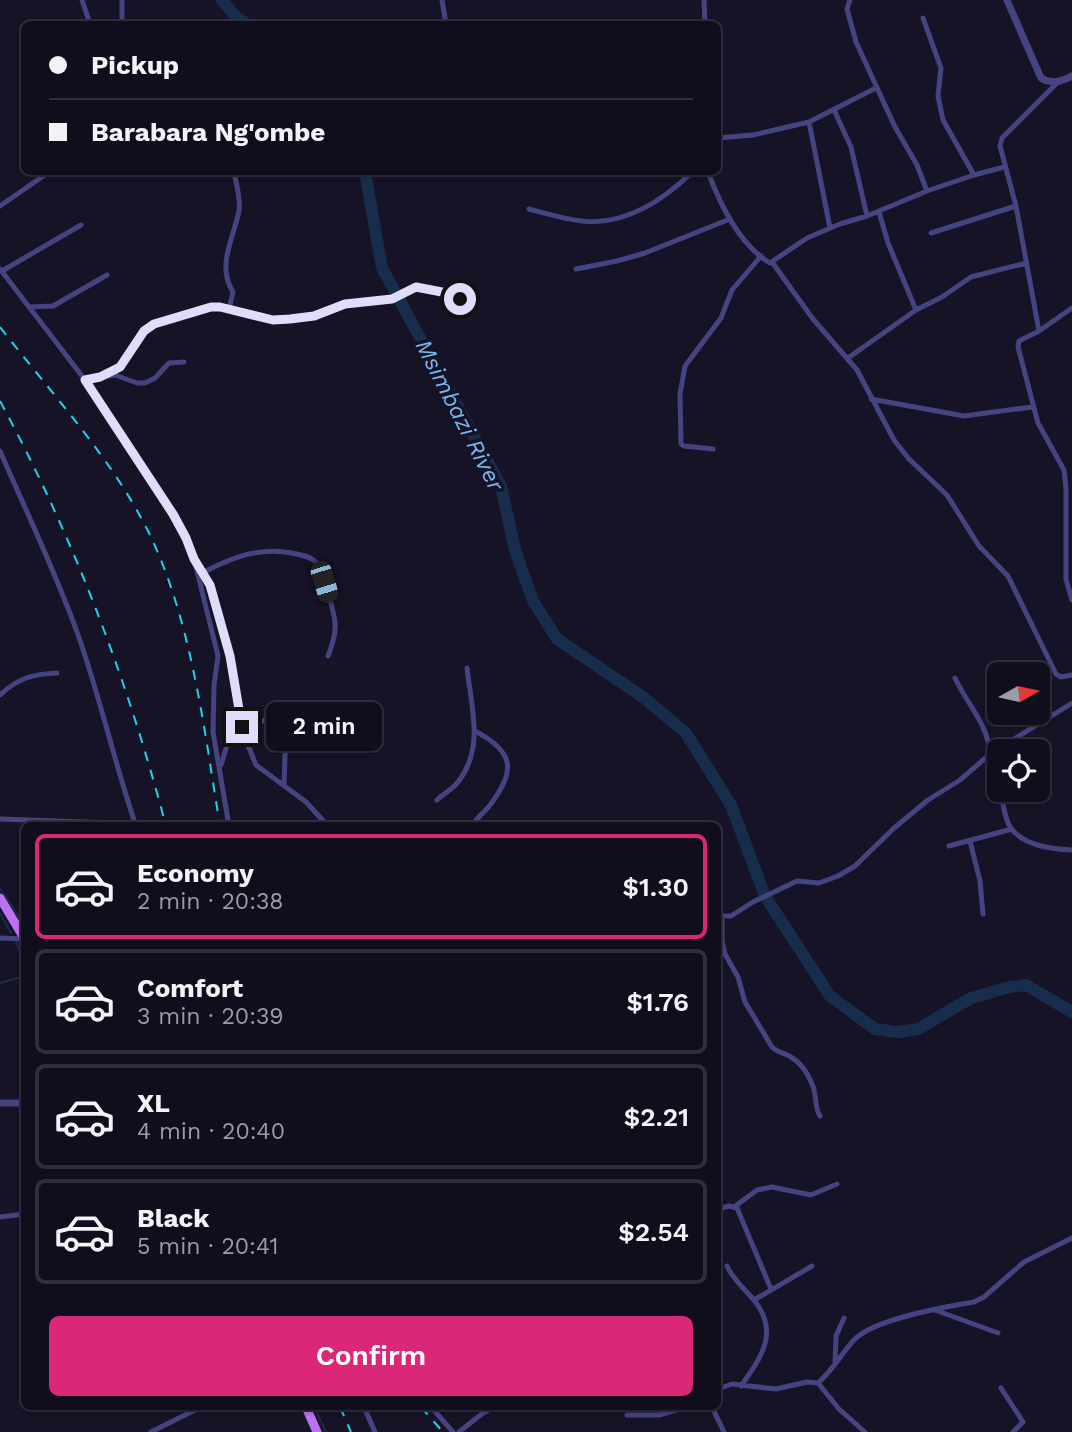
<!DOCTYPE html>
<meta charset="utf-8">
<style>
:root{--surface:#100e1d;--page:#191726;--text:#f1f3f6;--muted:#9c9ca4;--line:#302e3b;--accent:#db2777}
body{margin:0;font-family:"Work Sans",sans-serif;background:var(--page);color:var(--text);height:100vh;display:flex;flex-direction:column;font-size:26px;white-space:nowrap}
*{box-sizing:border-box;margin:0}
p{font-size:23px;color:var(--muted)}
.icon{flex:none;width:38px;height:38px;fill:none;stroke:currentColor;stroke-width:2;stroke-linecap:round;stroke-linejoin:round}
.map{position:relative;flex:1;overflow:hidden}
.drawer{position:absolute;left:21px;top:822px;width:700px;height:588px;display:flex;flex-direction:column;background:var(--surface);border-radius:10px;box-shadow:0 2px 5px #0004,0 0 0 2px var(--line)}
.drawer>*{flex:none}
.banner{position:absolute;left:21px;top:21px;width:700px;height:154px;border-radius:10px;box-shadow:0 2px 5px #0004,0 0 0 2px var(--line);display:grid;align-content:center;height:154px;padding:0 28px;background:var(--surface)}
.needle{width:46px;rotate:81deg}
.tools{position:absolute;left:987px;top:662px;display:grid;gap:14px}
.tools a{display:grid;place-items:center;width:63px;height:63px;border-radius:10px;background:var(--surface);box-shadow:0 2px 5px #0004,0 0 0 2px var(--line);font-size:35px}
.end{position:absolute;width:32px;height:32px;margin:-16px;border:9px solid #e0ddfb;background:#111;box-shadow:0 0 0 4px #111}
.from{border-radius:50%}
.bubble{position:absolute;height:49px;border-radius:10px;background:var(--surface);box-shadow:0 2px 5px #0004,0 0 0 2px var(--line);font-size:23px;font-weight:600;line-height:49px;text-align:center}
.car{position:absolute;width:21px;height:42px;margin:-21px -10px;border-radius:9px;box-shadow:0 0 5px 2px #0007;background:linear-gradient(#222 24%,#8ab4d8 0 40%,#222 0 76%,#8ab4d8 0 86%,#222 0)}
.banner b{display:flex;align-items:center;gap:24px;height:66px;font-size:26px}
.banner b+b{border-top:2px solid var(--line)}
.banner i{width:18px;height:18px;background:var(--text)}
ul{padding:12px 0 0;list-style:none}
li{display:flex;align-items:center;gap:21px;height:105px;margin:0 14px 10px;padding:0 14px;border:4px solid var(--line);border-radius:10px}
li div{flex:1}
li b{display:block;font-size:26px}
li em{font-style:normal;font-weight:600}
li.current{border-color:var(--accent)}
li>.icon{width:63px;height:63px;stroke-width:1.5}
.button{display:flex;gap:14px;margin-top:auto;padding:14px 28px}
.button a{flex:1;height:80px;border-radius:10px;background:var(--accent);color:#fff;font-size:28px;font-weight:600;line-height:80px;text-align:center}
.map>svg:first-child{display:block}
.lines{fill:none;stroke-linecap:round;stroke-linejoin:round}
.stream{stroke:#172d4c;stroke-width:2}
.river{stroke:#172d4c;stroke-width:12}
.minor{stroke:#454481;stroke-width:5}
.tertiary{stroke:#454481;stroke-width:7}
.primary{stroke:#be71ee;stroke-width:9}
.rail{stroke:#20d3e5;stroke-width:2;stroke-dasharray:10 9;stroke-linecap:butt}
.route{stroke:#e0ddfb;stroke-width:9}
.labels{text-anchor:middle;stroke-width:7;stroke-linejoin:round;paint-order:stroke}
.water-label{font-size:23px;font-style:italic;fill:#77b9ef;stroke:#161327}
</style>
<div class="map">
<svg width="1072" height="1432" viewBox="0 0 1072 1432">
<rect width="100%" height="100%" fill="#161327"/>
<g class="lines">
<path class="stream" d="M 0,888 L 24,925
M 0,913 L 11,933
M 16,942 L 24,961
M 0,983 L 24,976
M 314,1407 L 326,1432"/>
<path class="river" d="M 222,0 L 236,17 L 247,24
M 365,172 L 382,268 L 501,486 L 515,550 L 533,601 L 557,639 L 643,697 L 686,733 L 731,805 L 765,896 L 830,996 L 875,1029 L 897,1032 L 918,1029 L 971,998 L 1010,987 L 1026,985 L 1072,1012"/>
<path class="minor" d="M 82,0 L 90,24
M 122,0 L 122,24
M 442,0 L 446,24
M 704,0 L 705,24
M 850,0 L 847,9 L 856,42 L 895,127 L 917,165 L 927,191
M 923,18 L 941,68 L 938,96 L 943,120 L 974,175
M 834,110 L 851,147 L 867,216
M 809,122 L 830,228
M 718,138 L 753,135 L 809,122 L 876,88
M 538,172 L 552,172
M 708,172 C 720,204 739,245 770,263 L 807,238 L 840,224 L 867,216 L 927,191 L 974,175 L 1004,167
M 0,206 L 49,172
M 529,209 C 547,214 564,219 582,221 C 624,226 664,200 692,172
M 879,212 L 888,243 L 916,310 L 942,297 L 971,277 L 1026,263
M 931,233 L 1016,206
M 772,262 L 813,319 L 857,370 L 894,440 L 909,459 L 947,495 L 979,546 L 1008,576 L 1056,674 L 1061,677 L 1072,675
M 0,269 L 85,380 L 186,538 L 194,559 L 218,656 L 214,685 L 213,732 L 229,826
M 576,269 L 617,261 L 645,253 L 730,219
M 2,271 L 81,225
M 29,307 L 53,306 L 107,275
M 1072,308 L 1039,331 L 1019,341 L 1018,347 L 1038,423 L 1064,470 L 1066,488 L 1066,579 L 1072,600
M 229,309 L 233,292 C 216,266 234,237 239,211 C 241,199 236,183 234,172
M 1039,331 L 1016,206 L 1000,146 L 1002,138 L 1058,82
M 848,358 L 916,310
M 100,377 L 120,367 L 144,331 L 154,324 L 211,307 L 220,307 L 273,320 L 290,319 L 314,316 L 345,304 L 392,298 L 416,287 L 474,301
M 85,380 L 115,375 L 137,383 L 145,383 L 155,378 L 169,363 L 184,362
M 871,399 L 964,416 L 1032,407
M 713,449 L 684,446 L 681,444 L 680,394 L 685,366 L 721,318 L 732,290 L 761,256
M 0,451 C 26,511 55,571 77,632 C 100,696 114,762 136,826
M 196,562 L 204,572 L 213,596 L 230,656 L 243,733 L 256,765 L 306,802 L 328,826
M 204,572 C 233,557 259,547 292,553 C 300,555 311,556 317,563 C 323,570 325,584 328,593 C 336,620 339,629 328,656
M 955,678 C 967,704 988,724 990,754
M 0,695 C 18,678 33,674 57,673
M 242,727 L 289,713
M 987,756 L 999,789
M 221,765 L 229,739 L 243,733
M 284,785 L 286,726
M 999,789 C 1003,800 1004,817 1010,827 C 1023,846 1052,849 1072,850
M 437,800 C 444,793 453,789 458,782 C 485,748 471,706 467,668
M 0,819 L 113,823 L 117,826
M 472,826 C 476,818 484,813 490,805 C 516,771 515,752 475,731
M 970,841 L 980,881 L 983,914
M 949,846 L 1012,829
M 718,913 L 722,920 L 722,941 L 725,954 L 738,977 L 745,1002 L 772,1047 C 778,1053 785,1053 791,1057 C 801,1063 808,1074 812,1084 C 817,1094 814,1107 820,1116
M 721,916 L 731,916 L 753,902 L 797,881 L 819,883 L 838,876 L 855,866 L 894,828 L 928,800 L 960,780 L 990,754 L 1072,703
M 0,938 L 24,939
M 734,1207 L 757,1190 L 772,1187 L 811,1195 L 837,1184
M 718,1209 L 729,1206 L 737,1208 L 771,1289
M 0,1217 L 24,1214
M 727,1266 C 734,1281 744,1288 754,1300 C 780,1333 761,1357 741,1386
M 754,1300 L 812,1266
M 935,1310 L 998,1333
M 835,1364 L 836,1336 L 844,1318
M 818,1383 C 835,1368 840,1355 854,1340 C 874,1319 944,1307 974,1302 L 984,1297 L 1024,1262 L 1072,1238
M 1001,1388 L 1023,1422 L 1013,1432
M 718,1389 L 732,1384 L 776,1389 L 807,1382 L 818,1383 L 839,1409 L 865,1432
M 364,1407 L 375,1432
M 431,1407 L 453,1432
M 712,1407 L 724,1432
M 627,1415 L 659,1415 L 686,1407
M 151,1432 L 201,1407
M 459,1432 L 483,1413 L 495,1407"/>
<path class="tertiary" d="M 1007,0 L 1041,78 C 1052,85 1062,81 1072,76
M 0,1103 L 24,1103"/>
<path class="primary" d="M 0,898 L 24,938
M 306,1407 L 317,1432"/>
<path class="rail" d="M 0,327 C 51,393 112,458 149,533 C 192,622 204,729 220,826
M 0,401 C 73,536 127,678 166,826
M 340,1407 L 351,1432
M 421,1407 L 443,1432"/>
</g>
<g class="lines">
<path class="route" d="M 242,727 L 230,656 L 210,585 L 194,559 L 186,538 L 173,514 L 85,380 L 100,377 L 120,367 L 144,331 L 154,324 L 211,307 L 220,307 L 273,320 L 290,319 L 314,316 L 345,304 L 392,299 L 416,287 L 447,293 L 460,299"/>
</g>
<g class="labels">
<g class="water-label">
<text transform="translate(460 415) rotate(63)" y="8">Msimbazi River</text>
</g>
</g>
</svg>
<div class="tools">
<a><svg class="needle" viewBox="-14 -14 28 28"><path d="M0-13l5 13h-10z" fill="#e53935"/><path d="M0 13l5-13h-10z" fill="#9c9ca4"/></svg></a>
<a><svg class="icon" aria-label="locate" viewBox="0 0 24 24"><circle cx="12" cy="12" r="6"/><path d="M12 2v4M12 18v4M2 12h4M18 12h4"/></svg></a>
</div>
<i class="end from" style="left:460px;top:299px"></i>
<i class="end" style="left:242px;top:727px"></i>
<div class="bubble" style="left:266px;top:702px;width:116px">2 min</div>
<i class="car" style="left:324px;top:582px;rotate:163deg"></i>
<div class="banner">
<b><i class="from"></i>Pickup</b>
<b><i></i>Barabara Ng'ombe</b>
</div>
<section class="drawer">
<ul>
<li class="current"><svg class="icon" aria-label="car" viewBox="0 0 24 24"><path d="M5 17H2v-5l4-1 3-4h7l3 4 3 1v5h-3M9 17h6M6 11h13"/><circle cx="7" cy="17" r="2"/><circle cx="17" cy="17" r="2"/></svg><div><b>Economy</b><p>2 min · 20:38</p></div><em>$1.30</em></li>
<li><svg class="icon" aria-label="car" viewBox="0 0 24 24"><path d="M5 17H2v-5l4-1 3-4h7l3 4 3 1v5h-3M9 17h6M6 11h13"/><circle cx="7" cy="17" r="2"/><circle cx="17" cy="17" r="2"/></svg><div><b>Comfort</b><p>3 min · 20:39</p></div><em>$1.76</em></li>
<li><svg class="icon" aria-label="car" viewBox="0 0 24 24"><path d="M5 17H2v-5l4-1 3-4h7l3 4 3 1v5h-3M9 17h6M6 11h13"/><circle cx="7" cy="17" r="2"/><circle cx="17" cy="17" r="2"/></svg><div><b>XL</b><p>4 min · 20:40</p></div><em>$2.21</em></li>
<li><svg class="icon" aria-label="car" viewBox="0 0 24 24"><path d="M5 17H2v-5l4-1 3-4h7l3 4 3 1v5h-3M9 17h6M6 11h13"/><circle cx="7" cy="17" r="2"/><circle cx="17" cy="17" r="2"/></svg><div><b>Black</b><p>5 min · 20:41</p></div><em>$2.54</em></li>
</ul>
<div class="button"><a>Confirm</a></div>
</section>
</div>
